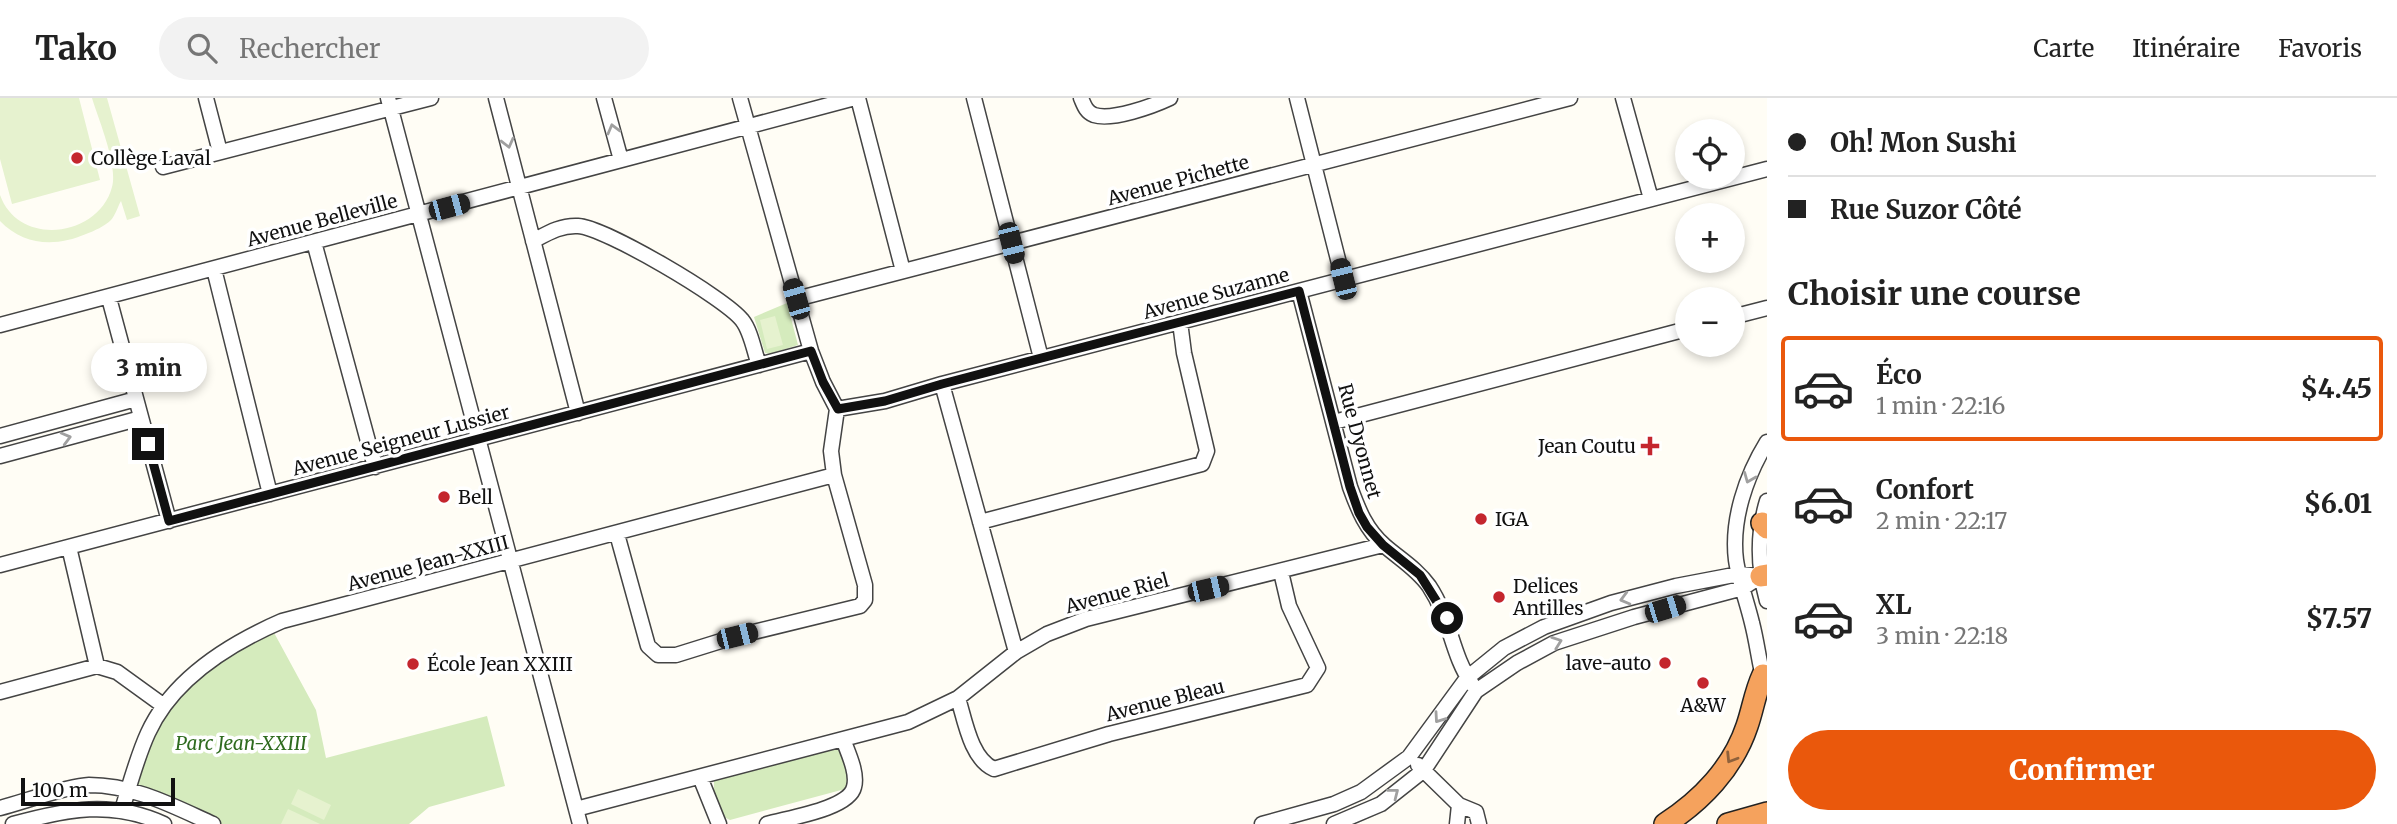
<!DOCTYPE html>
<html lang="fr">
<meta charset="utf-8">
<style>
:root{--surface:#fff;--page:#f2f2f2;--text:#222;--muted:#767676;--line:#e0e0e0;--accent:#ea580c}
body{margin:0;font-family:Merriweather,serif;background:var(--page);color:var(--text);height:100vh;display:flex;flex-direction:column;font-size:26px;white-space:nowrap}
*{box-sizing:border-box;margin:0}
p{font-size:23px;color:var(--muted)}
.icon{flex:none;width:38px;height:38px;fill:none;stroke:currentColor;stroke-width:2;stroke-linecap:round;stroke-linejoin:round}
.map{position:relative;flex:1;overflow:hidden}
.panel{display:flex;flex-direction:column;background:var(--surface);width:630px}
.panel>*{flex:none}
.top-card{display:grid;align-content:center;height:154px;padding:0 21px;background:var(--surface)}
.fabs{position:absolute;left:1675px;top:21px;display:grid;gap:14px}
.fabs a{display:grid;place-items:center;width:70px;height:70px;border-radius:50%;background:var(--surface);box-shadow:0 4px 10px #0003;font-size:35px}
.scale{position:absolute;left:21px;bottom:18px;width:154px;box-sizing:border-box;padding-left:7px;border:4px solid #111;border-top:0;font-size:19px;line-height:24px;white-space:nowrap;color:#111;-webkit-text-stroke:5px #fff;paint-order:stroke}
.end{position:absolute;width:32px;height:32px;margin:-16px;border:9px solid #111;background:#fff;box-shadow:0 0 0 4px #fff}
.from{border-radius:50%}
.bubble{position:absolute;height:49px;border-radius:24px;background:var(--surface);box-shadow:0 4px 10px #0003;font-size:23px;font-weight:800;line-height:49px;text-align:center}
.car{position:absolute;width:21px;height:42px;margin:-21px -10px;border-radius:9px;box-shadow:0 0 5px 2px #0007;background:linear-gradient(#222 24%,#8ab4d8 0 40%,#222 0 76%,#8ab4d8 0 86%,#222 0)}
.top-card b{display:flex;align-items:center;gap:24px;height:66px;font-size:26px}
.top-card b+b{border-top:2px solid var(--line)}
.top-card i{width:18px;height:18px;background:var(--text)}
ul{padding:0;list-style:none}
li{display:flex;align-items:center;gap:21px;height:105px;margin:0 14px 10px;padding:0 7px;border:4px solid transparent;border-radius:7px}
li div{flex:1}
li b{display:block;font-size:26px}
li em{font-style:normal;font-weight:800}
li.current{border-color:var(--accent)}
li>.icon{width:63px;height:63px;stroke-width:1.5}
h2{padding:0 21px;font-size:32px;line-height:84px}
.action{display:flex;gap:14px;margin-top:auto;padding:14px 21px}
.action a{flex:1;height:80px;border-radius:42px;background:var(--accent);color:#fff;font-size:28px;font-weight:800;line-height:80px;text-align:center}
header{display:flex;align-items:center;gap:42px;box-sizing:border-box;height:98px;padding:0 35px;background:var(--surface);border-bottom:2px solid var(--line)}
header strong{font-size:33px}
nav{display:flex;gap:38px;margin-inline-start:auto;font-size:24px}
.search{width:490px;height:63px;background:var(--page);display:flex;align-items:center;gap:18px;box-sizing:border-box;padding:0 24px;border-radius:38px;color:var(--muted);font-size:26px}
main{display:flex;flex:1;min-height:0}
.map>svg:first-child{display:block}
.green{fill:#d5ebbd}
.pitch{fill:#e6f2cf}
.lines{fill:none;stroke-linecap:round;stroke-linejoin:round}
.minor-casing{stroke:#444;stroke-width:17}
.highway-casing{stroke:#222;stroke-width:24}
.minor{stroke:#fff;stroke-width:14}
.highway{stroke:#f5a25d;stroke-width:21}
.oneway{stroke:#a0a0a0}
.oneway2{stroke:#8e613b}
.route{stroke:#111;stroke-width:9}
.poi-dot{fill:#c4262e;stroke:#fff;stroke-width:2.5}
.labels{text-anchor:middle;stroke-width:7;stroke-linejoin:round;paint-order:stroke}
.poi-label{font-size:19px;fill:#111;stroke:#fff;text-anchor:start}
.street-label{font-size:19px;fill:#111;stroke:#fff}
.park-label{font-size:19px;font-style:italic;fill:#2f6b1f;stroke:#fff}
</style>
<header>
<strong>Tako</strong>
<div class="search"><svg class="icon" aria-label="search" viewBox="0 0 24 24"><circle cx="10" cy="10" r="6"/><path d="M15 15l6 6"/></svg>Rechercher</div>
<nav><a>Carte</a><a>Itinéraire</a><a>Favoris</a></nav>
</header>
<main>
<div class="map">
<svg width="1767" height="726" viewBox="0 0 1767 726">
<rect width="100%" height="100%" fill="#fffdf5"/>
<path class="green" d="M 787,205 L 798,247 L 770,256 L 765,255 L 754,219 Z
M 272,531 L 316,612 L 326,660 L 487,618 L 505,688 L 429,709 L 409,726 L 221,726 L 131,686 L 147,640 L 200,571 Z
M 835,647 C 844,656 850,680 845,691 L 730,722 L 724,719 L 714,696 L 714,681 Z"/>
<path class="pitch" d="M 0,0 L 79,0 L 100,82 L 12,106 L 0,61 Z
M 92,0 L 107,0 L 140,118 L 127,122 L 121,103 C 118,108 115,118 111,122 C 105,128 94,133 86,136 C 56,149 24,148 0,123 L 0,97 C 19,150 99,139 112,89 C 118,67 99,23 92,0 Z
M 775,218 L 783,247 L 767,251 L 760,222 Z
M 298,691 L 331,707 L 324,722 L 291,706 Z
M 288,711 L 320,726 L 281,726 Z"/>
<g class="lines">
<defs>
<path id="minor" d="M 206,0 L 220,54
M 388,0 L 580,726
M 496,0 L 578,315
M 604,0 L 621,62
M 858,0 L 903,173
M 974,0 L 1041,260
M 1081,0 C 1084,7 1086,14 1094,17 C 1112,23 1153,8 1170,0
M 1297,0 L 1343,181
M 1623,0 L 1651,101
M 163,69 L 431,0
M 533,143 C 548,135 561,127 578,128 C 604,129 725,200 742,222 C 751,233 754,253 759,267
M 314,144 L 375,369
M 214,171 L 270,396
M 1299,193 L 1350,389 C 1358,411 1366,432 1385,448 C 1400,461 1417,471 1429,488 C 1451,521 1451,556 1472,586
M 109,200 L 169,423
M 796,201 L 1570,0
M 1732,219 L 1767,210
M 0,227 L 855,0
M 942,286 L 1016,554
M 837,311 L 885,303 L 942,286 L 1767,71
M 1334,324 L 1687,231
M 0,338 L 136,301
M 0,358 L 141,320
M 1767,403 C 1757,436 1758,470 1767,503
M 980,424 L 1202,366 L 1207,353 L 1184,255 L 1180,224
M 617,436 L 648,548 L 658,557 L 676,557 L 737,538 L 860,508 L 865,502 L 865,487 L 834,377 L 831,353 L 837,311 L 823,284 L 811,253 L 740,0
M 69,449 L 97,568
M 0,467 L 811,253
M 1764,583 C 1759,564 1757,544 1752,525 C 1747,504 1739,483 1736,462 C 1731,422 1746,378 1767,344
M 0,594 L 97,568 L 117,574 L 164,608
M 958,600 C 965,623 971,661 994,671 L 1109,636 L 1307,587 L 1318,570 L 1289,508 L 1281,474
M 1418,667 L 1459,707 L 1476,714 L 1479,726
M 700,679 L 719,726
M 0,710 C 23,704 67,688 89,687 C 134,687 173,708 213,726
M 576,711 L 908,624 L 958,600 L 1016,554 L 1047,536 L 1086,521 L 1383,447
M 122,712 C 130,686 137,659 148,635 C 173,580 229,546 282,523 L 834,377
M 13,726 C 67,711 112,702 164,726
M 767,726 C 787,720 849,711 854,689 C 858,675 848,655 843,641
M 1262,726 L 1334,706 L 1361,694 L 1409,659 L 1467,580 L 1504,550 L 1544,529 L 1611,505 L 1676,488 L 1739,476 L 1761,478
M 1334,726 L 1381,706 L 1424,672 L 1476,593 L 1517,565 L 1554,545 L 1634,519 L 1743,490 L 1761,478
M 1457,726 L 1459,707"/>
<path id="highway" d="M 1762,425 L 1767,430
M 1761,478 L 1767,477
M 1665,726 C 1701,703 1733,670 1747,628 C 1753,611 1755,594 1763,577
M 1728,726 L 1767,715"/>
</defs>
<use href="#minor" class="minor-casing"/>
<use href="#highway" class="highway-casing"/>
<use href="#minor" class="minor"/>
<use href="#highway" class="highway"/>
</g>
<defs><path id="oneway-chevron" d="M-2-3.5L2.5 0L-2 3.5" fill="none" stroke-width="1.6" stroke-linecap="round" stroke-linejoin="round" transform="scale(1.75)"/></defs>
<g class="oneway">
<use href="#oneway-chevron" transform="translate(613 31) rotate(-105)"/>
<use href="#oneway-chevron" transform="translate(508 45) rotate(76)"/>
<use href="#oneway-chevron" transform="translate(66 340) rotate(-15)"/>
<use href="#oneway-chevron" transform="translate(1749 380) rotate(112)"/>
<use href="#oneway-chevron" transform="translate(1625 501) rotate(165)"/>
<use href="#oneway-chevron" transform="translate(1557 544) rotate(-20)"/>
<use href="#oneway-chevron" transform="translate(1439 620) rotate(125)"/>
<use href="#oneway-chevron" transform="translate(1394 695) rotate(-38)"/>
</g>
<use class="oneway2" href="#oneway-chevron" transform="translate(1731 660) rotate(122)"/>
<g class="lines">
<path class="route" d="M 148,346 L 169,423 L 811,253 L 823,284 L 838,311 L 885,303 L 942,286 L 1299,193 L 1350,389 L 1359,415 L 1367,429 L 1383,447 L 1420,477 L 1447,520"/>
</g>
<g class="poi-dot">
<circle cx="77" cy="60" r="7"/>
<path d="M1646.5 337.5h7v7h7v7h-7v7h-7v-7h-7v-7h7z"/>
<circle cx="444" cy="399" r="7"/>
<circle cx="1481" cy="421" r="7"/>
<circle cx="1499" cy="499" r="7"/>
<circle cx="1665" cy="565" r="7"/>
<circle cx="413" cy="566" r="7"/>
<circle cx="1703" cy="585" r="7"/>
</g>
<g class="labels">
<g class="poi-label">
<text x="91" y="67">Collège Laval</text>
<text x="1636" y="355" text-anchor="end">Jean Coutu</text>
<text x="458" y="406">Bell</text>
<text x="1495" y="428">IGA</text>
<text x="1513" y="495">Delices<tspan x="1513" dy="22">Antilles</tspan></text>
<text x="1651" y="572" text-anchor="end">lave-auto</text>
<text x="427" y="573">École Jean XXIII</text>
<text x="1703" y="614" text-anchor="middle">A&amp;W</text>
</g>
<g class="street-label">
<text transform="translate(1178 82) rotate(-15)" y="7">Avenue Pichette</text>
<text transform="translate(322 122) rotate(-15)" y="7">Avenue Belleville</text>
<text transform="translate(1216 195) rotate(-15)" y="7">Avenue Suzanne</text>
<text transform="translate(401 342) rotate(-15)" y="7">Avenue Seigneur Lussier</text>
<text transform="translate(1360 343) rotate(75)" y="7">Rue Dyonnet</text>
<text transform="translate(428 465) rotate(-15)" y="7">Avenue Jean-XXIII</text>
<text transform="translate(1117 495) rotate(-15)" y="7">Avenue Riel</text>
<text transform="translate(1165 602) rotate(-14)" y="7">Avenue Bleau</text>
</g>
<g class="park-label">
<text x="241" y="652">Parc Jean-XXIII</text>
</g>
</g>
</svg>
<div class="fabs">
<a><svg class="icon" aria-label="locate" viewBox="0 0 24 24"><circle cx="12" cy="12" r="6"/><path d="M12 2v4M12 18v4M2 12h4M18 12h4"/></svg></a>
<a>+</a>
<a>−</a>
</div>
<div class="scale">100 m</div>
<i class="end from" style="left:1447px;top:520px"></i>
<i class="end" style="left:148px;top:346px"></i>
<div class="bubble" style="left:91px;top:245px;width:116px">3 min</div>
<i class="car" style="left:449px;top:109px;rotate:75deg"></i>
<i class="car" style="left:1011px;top:145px;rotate:166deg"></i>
<i class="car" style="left:1343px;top:181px;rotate:346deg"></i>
<i class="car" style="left:796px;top:201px;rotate:344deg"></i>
<i class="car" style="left:1208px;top:491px;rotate:77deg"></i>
<i class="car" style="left:1665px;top:511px;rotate:73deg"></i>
<i class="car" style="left:737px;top:538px;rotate:76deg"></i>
</div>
<section class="panel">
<div class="top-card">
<b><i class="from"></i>Oh! Mon Sushi</b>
<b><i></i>Rue Suzor Côté</b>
</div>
<h2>Choisir une course</h2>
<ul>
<li class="current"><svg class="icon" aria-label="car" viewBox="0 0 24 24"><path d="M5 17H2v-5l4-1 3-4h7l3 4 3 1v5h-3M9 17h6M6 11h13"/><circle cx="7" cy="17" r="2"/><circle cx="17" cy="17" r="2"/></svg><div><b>Éco</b><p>1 min · 22:16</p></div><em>$4.45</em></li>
<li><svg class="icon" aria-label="car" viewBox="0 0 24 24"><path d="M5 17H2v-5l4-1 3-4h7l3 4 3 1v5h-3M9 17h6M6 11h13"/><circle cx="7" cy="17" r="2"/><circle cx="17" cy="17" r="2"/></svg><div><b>Confort</b><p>2 min · 22:17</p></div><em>$6.01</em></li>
<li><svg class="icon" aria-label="car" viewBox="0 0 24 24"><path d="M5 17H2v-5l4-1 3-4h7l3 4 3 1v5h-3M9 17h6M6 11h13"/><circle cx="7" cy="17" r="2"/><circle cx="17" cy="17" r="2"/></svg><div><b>XL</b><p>3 min · 22:18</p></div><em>$7.57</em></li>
</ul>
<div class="action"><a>Confirmer</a></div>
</section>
</main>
